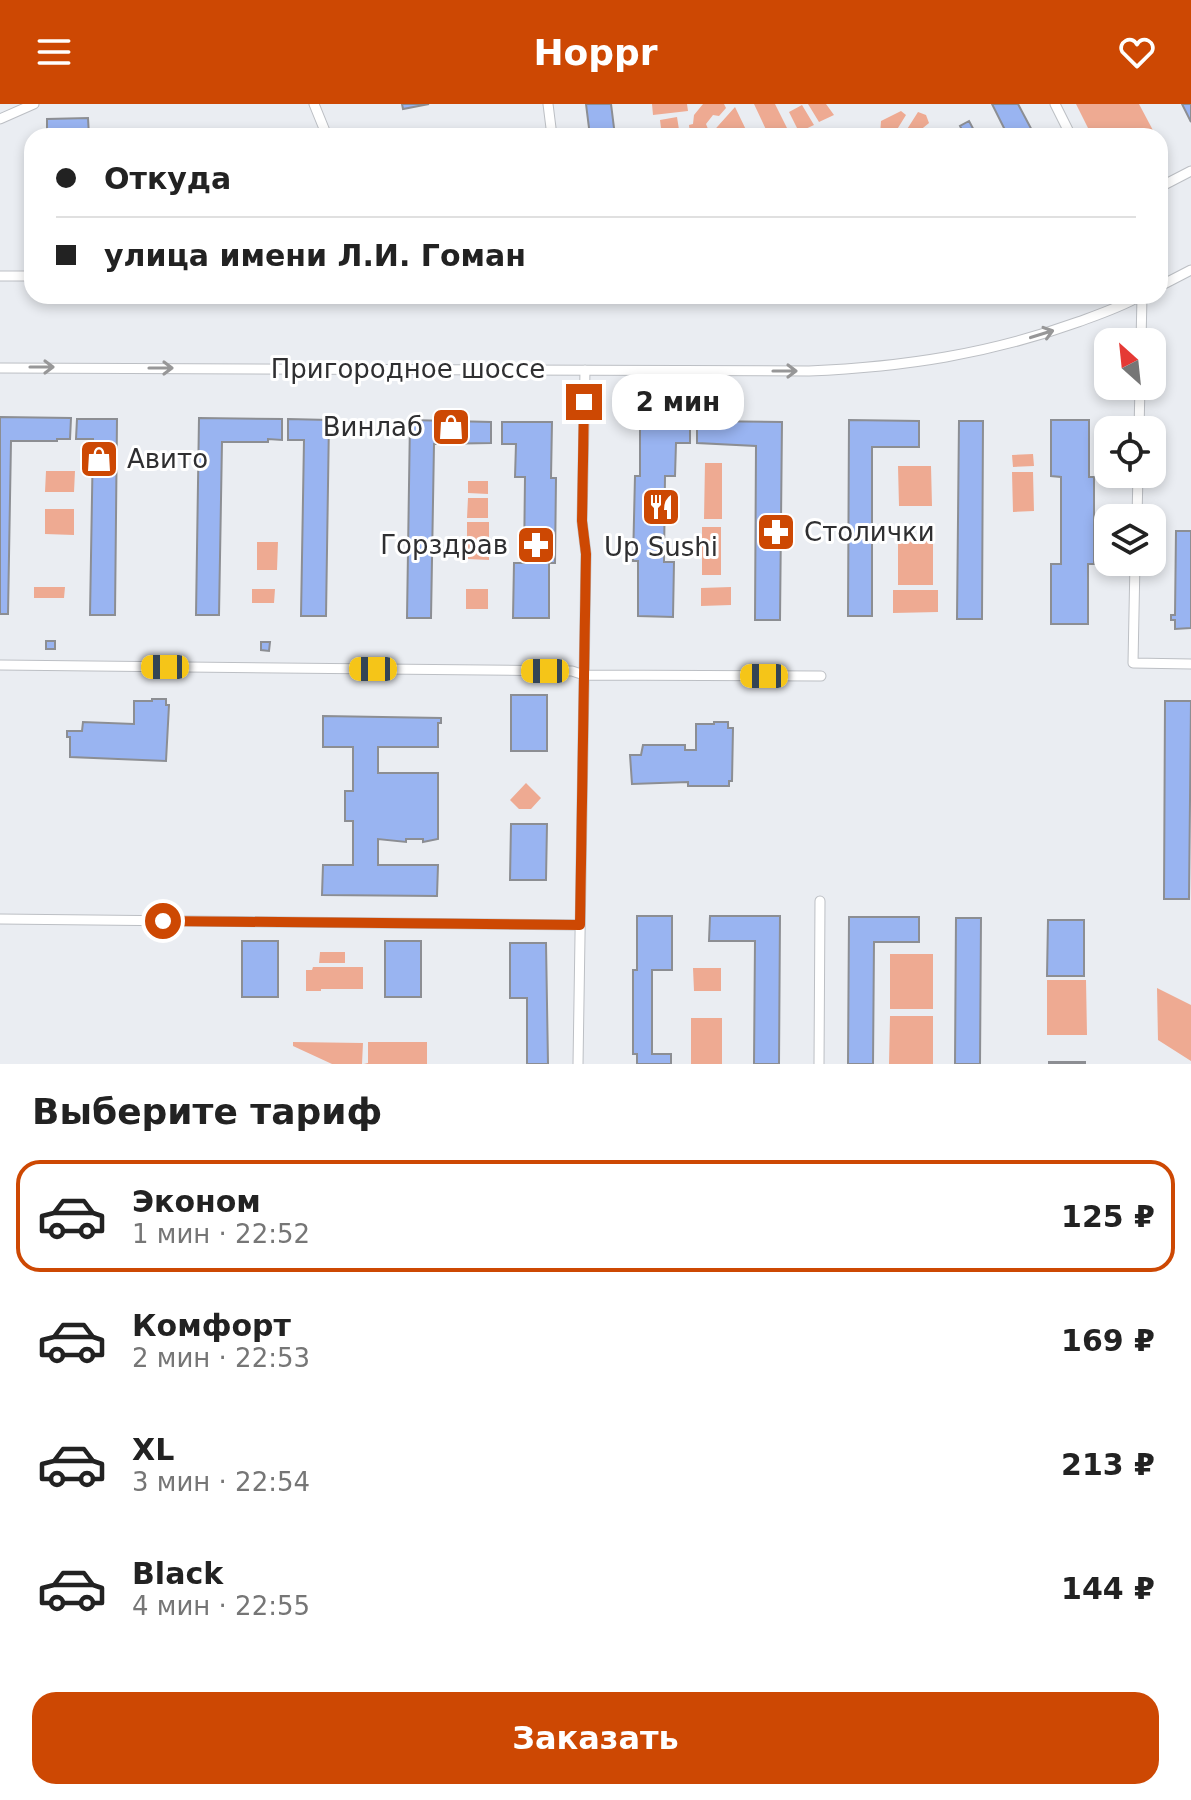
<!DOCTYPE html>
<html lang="ru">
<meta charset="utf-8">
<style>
:root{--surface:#fff;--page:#f2f2f2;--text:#222;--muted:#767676;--line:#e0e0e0;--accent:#cd4803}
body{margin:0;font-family:"DejaVu Sans",sans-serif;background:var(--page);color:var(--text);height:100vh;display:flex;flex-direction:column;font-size:30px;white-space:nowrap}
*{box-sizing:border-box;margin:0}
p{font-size:26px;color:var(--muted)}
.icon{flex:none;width:44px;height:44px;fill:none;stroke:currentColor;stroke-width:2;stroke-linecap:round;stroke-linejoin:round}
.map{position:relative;height:960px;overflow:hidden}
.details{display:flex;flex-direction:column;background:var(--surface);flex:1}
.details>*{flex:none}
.banner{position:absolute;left:24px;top:24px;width:1144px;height:176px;border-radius:24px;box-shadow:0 4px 12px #0003;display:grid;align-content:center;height:176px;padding:0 32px;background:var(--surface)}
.needle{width:52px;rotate:333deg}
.tools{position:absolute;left:1094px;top:224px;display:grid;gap:16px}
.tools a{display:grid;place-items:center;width:72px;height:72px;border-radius:16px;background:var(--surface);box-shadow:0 4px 12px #0003;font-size:40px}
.end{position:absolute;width:36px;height:36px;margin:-18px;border:10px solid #cd4803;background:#fff;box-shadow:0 0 0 4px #fff}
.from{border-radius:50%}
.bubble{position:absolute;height:56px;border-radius:24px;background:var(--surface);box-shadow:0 4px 12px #0003;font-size:26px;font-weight:800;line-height:56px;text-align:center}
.car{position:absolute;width:24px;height:48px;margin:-24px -12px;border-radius:10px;box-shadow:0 0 6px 2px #0007;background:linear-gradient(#f5c518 24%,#345 0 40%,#f5c518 0 76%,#345 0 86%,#f5c518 0)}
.banner b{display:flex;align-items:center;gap:28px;height:76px;font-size:30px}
.banner b+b{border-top:2px solid var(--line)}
.banner i{width:20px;height:20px;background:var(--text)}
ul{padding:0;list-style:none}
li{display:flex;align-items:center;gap:24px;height:112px;margin:0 16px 12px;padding:0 16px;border:4px solid transparent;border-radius:24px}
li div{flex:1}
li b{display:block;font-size:30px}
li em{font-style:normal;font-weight:800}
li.active{border-color:var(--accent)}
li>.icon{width:72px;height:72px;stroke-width:1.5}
h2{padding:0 32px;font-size:36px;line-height:96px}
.cta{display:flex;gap:16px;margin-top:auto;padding:16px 32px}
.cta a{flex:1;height:92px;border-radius:24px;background:var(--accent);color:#fff;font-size:32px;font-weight:800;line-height:92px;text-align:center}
header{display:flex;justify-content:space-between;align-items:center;height:104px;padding:0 32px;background:var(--accent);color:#fff;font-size:36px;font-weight:800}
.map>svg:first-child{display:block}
.green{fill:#eeaa92}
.building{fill:#99b4f1;stroke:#8c8e93;stroke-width:2}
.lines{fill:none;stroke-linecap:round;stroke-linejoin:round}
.street-casing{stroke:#bcbfc4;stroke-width:11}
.street{stroke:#fff;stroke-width:9}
.oneway{stroke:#979798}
.route{stroke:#cd4803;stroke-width:10}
.labels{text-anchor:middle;stroke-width:6;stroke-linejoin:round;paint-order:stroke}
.street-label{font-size:26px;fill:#2f2f31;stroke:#fff}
.poi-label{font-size:26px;fill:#2f2f31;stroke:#fff;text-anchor:end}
</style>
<header><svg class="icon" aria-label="menu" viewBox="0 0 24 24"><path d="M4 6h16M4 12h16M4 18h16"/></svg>Hoppr<svg class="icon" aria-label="heart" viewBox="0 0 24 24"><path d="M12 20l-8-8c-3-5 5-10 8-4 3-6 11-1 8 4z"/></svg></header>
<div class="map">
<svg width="1191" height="960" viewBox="0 0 1191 960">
<rect width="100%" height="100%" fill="#eaedf2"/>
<path class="green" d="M 652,0 L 687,0 L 688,7 L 653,11 Z
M 703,0 L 724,0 L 726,4 L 719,12 L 713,11 L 706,20 L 708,25 L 703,32 L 690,30 L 689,21 L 693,20 L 694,11 Z
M 754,0 L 775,0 L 791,32 L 769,32 Z
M 808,0 L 826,0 L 834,11 L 819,18 Z
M 1076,0 L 1139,0 L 1156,32 L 1092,32 Z
M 802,1 L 814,21 L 799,28 L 789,8 Z
M 735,3 L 749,32 L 709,32 Z
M 901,7 L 906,11 L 893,32 L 880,31 L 881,17 Z
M 918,8 L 926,11 L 929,19 C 921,25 913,35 904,30 Z
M 677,13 L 680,32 L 662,32 L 660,16 Z
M 1033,350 L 1034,362 L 1013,363 L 1012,351 Z
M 705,359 L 722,359 L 722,415 L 704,415 Z
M 898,362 L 931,362 L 932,402 L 899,402 Z
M 46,367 L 75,367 L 74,388 L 45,388 Z
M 1012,368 L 1033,368 L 1034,407 L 1013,408 Z
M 468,377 L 488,377 L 488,390 L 468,389 Z
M 468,394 L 488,394 L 488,414 L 467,414 Z
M 45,405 L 74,405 L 74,431 L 45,430 Z
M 467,418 L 489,418 L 489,456 L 467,455 Z
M 702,423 L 721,423 L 721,471 L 702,471 Z
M 933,437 L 933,481 L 898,481 L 898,438 Z
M 257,438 L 278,438 L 277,466 L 257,466 Z
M 34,483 L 65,483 L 64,494 L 34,494 Z
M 731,483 L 731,501 L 701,502 L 701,484 Z
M 252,485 L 275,485 L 274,499 L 252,499 Z
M 466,485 L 488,485 L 488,505 L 466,505 Z
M 893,486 L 938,486 L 938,508 L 893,509 Z
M 526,679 L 541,694 L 531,705 L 519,705 L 510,696 Z
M 320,848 L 345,848 L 345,859 L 319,859 Z
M 890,850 L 933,850 L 933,905 L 890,905 Z
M 313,863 L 363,863 L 363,885 L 321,885 L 321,887 L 306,887 L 306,866 L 312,866 Z
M 693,864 L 721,864 L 721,887 L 694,887 Z
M 1047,876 L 1086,876 L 1087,931 L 1047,931 Z
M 1157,884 L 1191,901 L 1191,957 L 1158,936 Z
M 890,912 L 933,912 L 933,960 L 889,960 Z
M 691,914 L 722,914 L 722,960 L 691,960 Z
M 293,938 L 363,939 L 362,960 L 332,960 L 293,942 Z
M 368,938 L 427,938 L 427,960 L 364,960 L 368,959 Z"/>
<path class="building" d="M 402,0 L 429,0 L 403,5 Z
M 586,0 L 611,0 L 615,32 L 590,32 Z
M 992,0 L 1018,0 L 1035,32 L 1008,32 Z
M 1182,0 L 1191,0 L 1191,18 Z
M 88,14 L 89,32 L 47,32 L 47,15 Z
M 969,17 L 977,32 L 965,32 L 960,22 Z
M 0,313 L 71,314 L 70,335 L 57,335 L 57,337 L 11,337 L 8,510 L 0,510 Z
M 199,314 L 282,315 L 282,336 L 268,335 L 268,338 L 222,338 L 219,511 L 196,511 Z
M 77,315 L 117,315 L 115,511 L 90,511 L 93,335 L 76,335 Z
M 288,315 L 329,316 L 326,512 L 301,512 L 304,336 L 288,336 Z
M 410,316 L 491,318 L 491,339 L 434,340 L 431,514 L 407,514 Z
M 640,316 L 690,317 L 690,339 L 676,339 L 675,372 L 665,372 L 664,458 L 674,458 L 673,513 L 638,512 L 638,457 L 633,457 L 635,372 L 640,372 Z
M 849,316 L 919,317 L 919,343 L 872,343 L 872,512 L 848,512 Z
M 1051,316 L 1089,316 L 1089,373 L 1094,373 L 1094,460 L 1088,460 L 1088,520 L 1051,520 L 1051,460 L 1061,460 L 1061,373 L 1051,372 Z
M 697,317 L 782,318 L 780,516 L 755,516 L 756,342 L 697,339 Z
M 959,317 L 983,317 L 982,515 L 957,515 Z
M 502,318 L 552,318 L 551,374 L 556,374 L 555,459 L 549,459 L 549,514 L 513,514 L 514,459 L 524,459 L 525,373 L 515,373 L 516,340 L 502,340 Z
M 1176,427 L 1191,427 L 1191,524 L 1175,525 L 1175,516 L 1171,516 L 1171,511 L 1175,511 Z
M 46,537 L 55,537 L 55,545 L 46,545 Z
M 261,538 L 270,538 L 269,547 L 261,546 Z
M 511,591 L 547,591 L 547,647 L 511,647 Z
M 152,595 L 166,595 L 166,601 L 169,601 L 166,657 L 70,653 L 70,633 L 67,633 L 67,627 L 82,627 L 83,618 L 134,620 L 134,597 L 152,597 Z
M 1165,597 L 1191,597 L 1189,795 L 1164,795 Z
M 323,612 L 441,614 L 441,619 L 438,619 L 438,643 L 378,643 L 378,669 L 438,669 L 438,735 L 423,738 L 423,735 L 406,735 L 406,738 L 378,735 L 378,761 L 438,761 L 437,792 L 322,791 L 323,761 L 353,761 L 353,717 L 345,717 L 345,687 L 353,687 L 353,643 L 323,643 Z
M 714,618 L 728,618 L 728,624 L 733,624 L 732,677 L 729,677 L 729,682 L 688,682 L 688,678 L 632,680 L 630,651 L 641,651 L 643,641 L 685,641 L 685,646 L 696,646 L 696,620 L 714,620 Z
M 511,720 L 547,720 L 546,776 L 510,776 Z
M 637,812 L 672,812 L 672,866 L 652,866 L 652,950 L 671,950 L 671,960 L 637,960 L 637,950 L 633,950 L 633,866 L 637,866 Z
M 710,812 L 780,812 L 779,960 L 754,960 L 755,837 L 709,837 Z
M 849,813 L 919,813 L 919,838 L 874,838 L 873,960 L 848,960 Z
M 956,814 L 981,814 L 980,960 L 955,960 Z
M 1048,816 L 1084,816 L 1084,872 L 1047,872 Z
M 242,837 L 278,837 L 278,893 L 242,893 Z
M 385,837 L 421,837 L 421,893 L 385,893 Z
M 510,839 L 546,839 L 548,960 L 527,960 L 527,894 L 510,894 Z
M 1049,958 L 1085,958 L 1085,960 L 1049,960 Z"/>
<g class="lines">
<defs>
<path id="street" d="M 314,0 L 327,32
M 548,0 L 552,32
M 1055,0 L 1071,32
M 0,15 L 34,0
M 1160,83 L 1191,67
M 0,172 L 32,172
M 1160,182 L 1191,166
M 1141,238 L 1142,192
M 0,264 L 809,267 C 904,263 989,250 1078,218 C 1100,210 1121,203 1140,192
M 1139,326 L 1140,282
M 1137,414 L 1138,370
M 1135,458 L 1133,559 L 1191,560
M 0,561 L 572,567 L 584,571 L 821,572
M 0,815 L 580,821
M 578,960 L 586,450 L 582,417 L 585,266
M 819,960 L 820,797"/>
</defs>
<use href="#street" class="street-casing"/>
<use href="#street" class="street"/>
</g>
<defs><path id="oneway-shaft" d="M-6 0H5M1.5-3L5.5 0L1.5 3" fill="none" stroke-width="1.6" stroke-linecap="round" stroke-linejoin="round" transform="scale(2)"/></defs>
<g class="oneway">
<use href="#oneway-shaft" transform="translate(1042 230) rotate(-17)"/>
<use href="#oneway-shaft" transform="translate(42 263)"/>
<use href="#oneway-shaft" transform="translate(161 264)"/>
<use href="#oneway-shaft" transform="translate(785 267)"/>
</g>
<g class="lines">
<path class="route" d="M 163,817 L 580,821 L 586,450 L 582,417 L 584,298"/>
</g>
<defs>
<symbol id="shop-square" viewBox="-11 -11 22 22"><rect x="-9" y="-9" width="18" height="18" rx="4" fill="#cd4803" stroke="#fff"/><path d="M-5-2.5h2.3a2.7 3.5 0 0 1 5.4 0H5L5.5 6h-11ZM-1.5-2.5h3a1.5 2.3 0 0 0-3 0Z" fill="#fff"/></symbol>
<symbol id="restaurant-square" viewBox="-11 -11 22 22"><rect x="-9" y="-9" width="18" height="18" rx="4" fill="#cd4803" stroke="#fff"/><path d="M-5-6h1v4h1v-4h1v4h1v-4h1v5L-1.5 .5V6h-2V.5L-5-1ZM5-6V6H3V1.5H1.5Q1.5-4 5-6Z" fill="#fff"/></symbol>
<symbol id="pharmacy-square" viewBox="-11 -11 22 22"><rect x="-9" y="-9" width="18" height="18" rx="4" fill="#cd4803" stroke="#fff"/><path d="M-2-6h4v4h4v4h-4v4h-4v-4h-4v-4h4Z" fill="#fff"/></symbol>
</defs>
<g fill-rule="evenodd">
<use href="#shop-square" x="429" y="301" width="44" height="44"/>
<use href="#shop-square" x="77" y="333" width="44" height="44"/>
<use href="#restaurant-square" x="639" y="381" width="44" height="44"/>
<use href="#pharmacy-square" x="754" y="406" width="44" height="44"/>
<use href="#pharmacy-square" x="514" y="419" width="44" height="44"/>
</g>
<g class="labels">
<g class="street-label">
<text x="408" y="274">Пригородное шоссе</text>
</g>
<g class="poi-label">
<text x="423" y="332">Винлаб</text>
<text x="127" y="364" text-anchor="start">Авито</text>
<text x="804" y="437" text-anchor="start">Столички</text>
<text x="508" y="450">Горздрав</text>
<text x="661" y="452" text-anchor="middle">Up Sushi</text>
</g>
</g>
</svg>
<div class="tools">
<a><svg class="needle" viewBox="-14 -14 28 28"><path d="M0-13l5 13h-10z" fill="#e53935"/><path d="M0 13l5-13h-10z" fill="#767676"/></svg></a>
<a><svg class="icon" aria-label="locate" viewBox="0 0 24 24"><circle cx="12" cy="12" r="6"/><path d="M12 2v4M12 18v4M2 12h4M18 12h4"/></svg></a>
<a><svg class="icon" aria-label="layers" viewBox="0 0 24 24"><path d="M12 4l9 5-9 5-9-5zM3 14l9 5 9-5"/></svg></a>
</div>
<i class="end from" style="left:163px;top:817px"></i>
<i class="end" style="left:584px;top:298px"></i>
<div class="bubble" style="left:612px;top:270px;width:132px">2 мин</div>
<i class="car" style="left:165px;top:563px;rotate:270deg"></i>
<i class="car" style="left:373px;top:565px;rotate:270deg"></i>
<i class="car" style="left:545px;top:567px;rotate:270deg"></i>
<i class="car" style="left:764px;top:572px;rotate:270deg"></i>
<div class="banner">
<b><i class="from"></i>Откуда</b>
<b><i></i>улица имени Л.И. Гоман</b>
</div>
</div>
<section class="details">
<h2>Выберите тариф</h2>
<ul>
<li class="active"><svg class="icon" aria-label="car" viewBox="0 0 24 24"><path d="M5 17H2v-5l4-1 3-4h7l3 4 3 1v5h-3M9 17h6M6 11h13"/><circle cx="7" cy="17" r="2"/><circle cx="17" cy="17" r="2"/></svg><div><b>Эконом</b><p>1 мин · 22:52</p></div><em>125 ₽</em></li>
<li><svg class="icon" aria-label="car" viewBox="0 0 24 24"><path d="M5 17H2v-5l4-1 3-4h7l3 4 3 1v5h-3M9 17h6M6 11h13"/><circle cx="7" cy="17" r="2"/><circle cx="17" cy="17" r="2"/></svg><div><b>Комфорт</b><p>2 мин · 22:53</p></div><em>169 ₽</em></li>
<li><svg class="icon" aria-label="car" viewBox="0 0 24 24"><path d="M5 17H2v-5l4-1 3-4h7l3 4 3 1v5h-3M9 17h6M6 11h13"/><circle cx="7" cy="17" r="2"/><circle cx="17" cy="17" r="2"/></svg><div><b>XL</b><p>3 мин · 22:54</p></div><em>213 ₽</em></li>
<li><svg class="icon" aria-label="car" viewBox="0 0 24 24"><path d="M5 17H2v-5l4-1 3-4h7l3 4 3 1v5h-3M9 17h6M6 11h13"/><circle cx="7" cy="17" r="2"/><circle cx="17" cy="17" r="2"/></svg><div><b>Black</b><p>4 мин · 22:55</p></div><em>144 ₽</em></li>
</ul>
<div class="cta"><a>Заказать</a></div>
</section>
